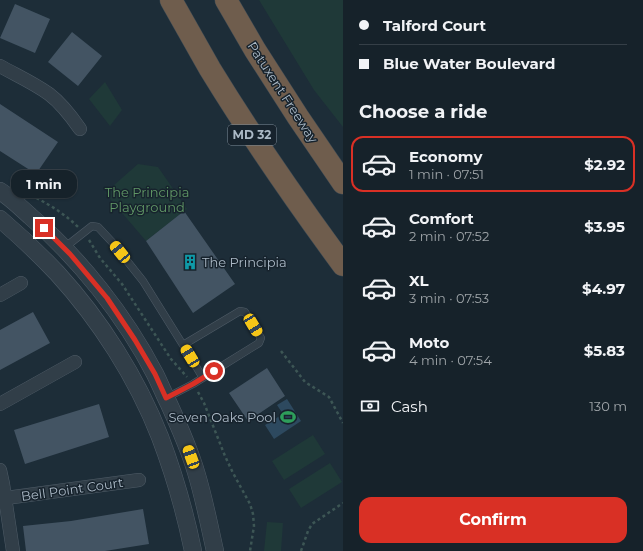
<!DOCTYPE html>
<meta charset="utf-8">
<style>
:root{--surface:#16222a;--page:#1f2a32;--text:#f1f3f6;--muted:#9ea4a8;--line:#353f47;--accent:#d93025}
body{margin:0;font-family:Montserrat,sans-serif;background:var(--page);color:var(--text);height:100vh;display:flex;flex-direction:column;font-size:15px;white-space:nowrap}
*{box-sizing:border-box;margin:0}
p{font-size:13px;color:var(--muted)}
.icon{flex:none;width:22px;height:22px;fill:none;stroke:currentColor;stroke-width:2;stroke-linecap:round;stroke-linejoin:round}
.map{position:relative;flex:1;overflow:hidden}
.panel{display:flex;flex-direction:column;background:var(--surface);width:300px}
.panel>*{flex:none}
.hud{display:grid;align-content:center;height:88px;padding:0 16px;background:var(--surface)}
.end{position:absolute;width:18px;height:18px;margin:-9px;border:5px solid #d93025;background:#fff;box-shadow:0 0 0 2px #fff}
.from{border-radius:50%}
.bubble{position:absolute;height:28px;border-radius:12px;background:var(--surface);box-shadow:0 1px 3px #0004,0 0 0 1px var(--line);font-size:13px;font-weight:700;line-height:28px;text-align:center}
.car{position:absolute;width:12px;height:24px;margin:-12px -6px;border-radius:5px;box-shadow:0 0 3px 1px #0007;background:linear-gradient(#f5c518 24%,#345 0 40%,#f5c518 0 76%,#345 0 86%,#f5c518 0)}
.hud b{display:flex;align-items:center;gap:14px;height:38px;font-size:15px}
.hud b+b{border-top:1px solid var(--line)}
.hud i{width:10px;height:10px;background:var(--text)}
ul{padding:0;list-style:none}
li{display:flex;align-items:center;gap:12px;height:56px;margin:0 8px 6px;padding:0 8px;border:2px solid transparent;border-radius:12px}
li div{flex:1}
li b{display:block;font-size:15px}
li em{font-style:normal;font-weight:700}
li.active{border-color:var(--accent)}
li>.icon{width:36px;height:36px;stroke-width:1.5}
h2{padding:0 16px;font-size:18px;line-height:48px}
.pay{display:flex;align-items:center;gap:10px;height:44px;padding:0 16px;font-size:15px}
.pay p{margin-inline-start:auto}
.cta{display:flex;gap:8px;margin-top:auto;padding:8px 16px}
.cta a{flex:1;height:46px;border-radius:12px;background:var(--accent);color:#fff;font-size:16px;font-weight:700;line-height:46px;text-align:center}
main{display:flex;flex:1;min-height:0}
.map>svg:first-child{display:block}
.green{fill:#1f3938}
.water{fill:#2d495f}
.building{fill:#435463}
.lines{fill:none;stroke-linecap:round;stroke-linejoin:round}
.service-casing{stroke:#4f5c67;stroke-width:8}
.minor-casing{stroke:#4f5c67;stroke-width:14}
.tertiary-casing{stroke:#4f5c67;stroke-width:18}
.motorway-casing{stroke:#3c4953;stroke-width:23}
.path{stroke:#3d5655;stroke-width:2.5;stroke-dasharray:3 3;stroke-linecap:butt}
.service{stroke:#313e48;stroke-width:7}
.minor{stroke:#313e48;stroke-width:13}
.tertiary{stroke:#313e48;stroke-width:17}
.motorway{stroke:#6f5d4d;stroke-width:22}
.route{stroke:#d93025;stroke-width:5}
.labels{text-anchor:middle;stroke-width:3;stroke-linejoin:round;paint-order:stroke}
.shield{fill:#17232d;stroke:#7f8c98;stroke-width:1}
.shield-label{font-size:12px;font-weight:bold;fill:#abb9c6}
.street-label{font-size:13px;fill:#abb9c6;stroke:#17232d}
.park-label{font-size:13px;fill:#619866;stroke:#17232d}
.poi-label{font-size:13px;fill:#abb9c6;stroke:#17232d;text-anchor:start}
</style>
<main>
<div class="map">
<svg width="343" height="551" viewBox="0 0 343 551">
<rect width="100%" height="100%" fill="#1d2d38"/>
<path class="green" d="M 259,0 L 343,0 L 343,127 L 314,90 Z
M 105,82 L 122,110 L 110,126 L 89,99 Z
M 138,164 L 158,167 L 187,209 L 146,241 L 105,193 Z
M 313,435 L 325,454 L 284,480 L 272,461 Z
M 330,463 L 342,482 L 301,508 L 289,489 Z
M 267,522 L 283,523 L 281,551 L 264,551 Z"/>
<path class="water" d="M 287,399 L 301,421 L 274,439 L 265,425 L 283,414 L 277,405 Z"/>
<path class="building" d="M 15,4 L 50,19 L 35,53 L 0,38 Z
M 72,32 L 102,56 L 78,86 L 48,62 Z
M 0,104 L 58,142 L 36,174 L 0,151 Z
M 184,211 L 235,284 L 193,313 L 146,241 Z
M 33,312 L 50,343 L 0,370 L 0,330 Z
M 267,368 L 285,396 L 248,421 L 229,393 Z
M 99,404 L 109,437 L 25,464 L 14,430 Z
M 143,509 L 149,544 L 105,551 L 26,551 L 23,526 L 71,521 Z"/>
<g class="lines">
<defs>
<path id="service" d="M 64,248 L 92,226 L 98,227 L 112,242 L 143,281 L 183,345 L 240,311 L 245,312 L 261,338 L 259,343 L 193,384 L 166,398
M 183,345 L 203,378"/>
<path id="minor" d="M 0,66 C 16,75 34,83 49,94 C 61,103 71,116 80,129
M 0,295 L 21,283
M 0,404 L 75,362
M 0,470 L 3,484 L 13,551
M 6,498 L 139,480"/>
<path id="tertiary" d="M 0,191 C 11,198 20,207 30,216 C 79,258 125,316 155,374 C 160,384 164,394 169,404 C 179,426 189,448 196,472 C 204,498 209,524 215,551
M 0,219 C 20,236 39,254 57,273 C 100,320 137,378 160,437 C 174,474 185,512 193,551"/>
<path id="motorway" d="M 171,0 C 184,23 197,46 210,69 C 251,136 296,201 343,265
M 226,0 L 255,50 L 298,117 L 343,183"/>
</defs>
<use href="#service" class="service-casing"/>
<use href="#minor" class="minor-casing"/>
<use href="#tertiary" class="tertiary-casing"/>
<use href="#motorway" class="motorway-casing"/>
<path class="path" d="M 31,195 C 48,204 64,213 78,227
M 89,240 L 100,258 L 122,284 L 171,359 L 187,377
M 281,351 L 305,382 L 329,397 L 343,423
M 198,392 L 204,403 L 225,456 L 233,473 L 250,504 L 253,514 L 254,526 L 250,551
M 301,551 L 308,531 L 312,524 L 343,503"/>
<use href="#service" class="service"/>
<use href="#minor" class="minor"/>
<use href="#tertiary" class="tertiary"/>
<use href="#motorway" class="motorway"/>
</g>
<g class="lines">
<path class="route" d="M 44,228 L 70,254 L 107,298 L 135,340 L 155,374 L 166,398 L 193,384 L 214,371"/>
</g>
<defs>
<symbol id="building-bare" viewBox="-9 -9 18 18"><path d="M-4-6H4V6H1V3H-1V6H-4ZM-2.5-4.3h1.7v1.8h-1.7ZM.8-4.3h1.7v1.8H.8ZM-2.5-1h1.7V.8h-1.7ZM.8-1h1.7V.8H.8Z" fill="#0f9aa8" stroke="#17232d" stroke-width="2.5" paint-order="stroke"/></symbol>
<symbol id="stadium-bare" viewBox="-9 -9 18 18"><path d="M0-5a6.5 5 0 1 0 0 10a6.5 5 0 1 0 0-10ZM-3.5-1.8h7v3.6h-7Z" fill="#2e9e5b" stroke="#17232d" stroke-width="2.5" paint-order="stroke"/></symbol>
</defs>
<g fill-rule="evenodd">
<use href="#building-bare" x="179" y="251" width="22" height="22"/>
<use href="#stadium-bare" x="277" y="406" width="22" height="22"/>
</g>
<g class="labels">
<rect class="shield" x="228" y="125" width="48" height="20" rx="3"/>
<g class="shield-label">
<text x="252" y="139">MD 32</text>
</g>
<g class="street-label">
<text transform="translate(283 92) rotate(57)" y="5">Patuxent Freeway</text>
<text transform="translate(72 489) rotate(-8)" y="5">Bell Point Court</text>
</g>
<g class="park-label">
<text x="147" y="197">The Principia<tspan x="147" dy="15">Playground</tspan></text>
</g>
<g class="poi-label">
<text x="202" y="267">The Principia</text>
<text x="276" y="422" text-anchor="end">Seven Oaks Pool</text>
</g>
</g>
</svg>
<i class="end from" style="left:214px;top:371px"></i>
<i class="end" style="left:44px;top:228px"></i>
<div class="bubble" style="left:11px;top:170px;width:66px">1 min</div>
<i class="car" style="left:120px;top:252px;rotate:321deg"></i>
<i class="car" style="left:253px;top:325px;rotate:149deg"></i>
<i class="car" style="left:190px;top:356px;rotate:329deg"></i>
<i class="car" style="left:191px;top:457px;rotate:340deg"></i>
</div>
<section class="panel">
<div class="hud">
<b><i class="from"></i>Talford Court</b>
<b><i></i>Blue Water Boulevard</b>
</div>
<h2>Choose a ride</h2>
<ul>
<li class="active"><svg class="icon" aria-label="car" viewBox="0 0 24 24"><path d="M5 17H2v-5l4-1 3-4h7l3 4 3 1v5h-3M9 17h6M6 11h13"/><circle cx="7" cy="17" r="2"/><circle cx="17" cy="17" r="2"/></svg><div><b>Economy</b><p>1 min · 07:51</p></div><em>$2.92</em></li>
<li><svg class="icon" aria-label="car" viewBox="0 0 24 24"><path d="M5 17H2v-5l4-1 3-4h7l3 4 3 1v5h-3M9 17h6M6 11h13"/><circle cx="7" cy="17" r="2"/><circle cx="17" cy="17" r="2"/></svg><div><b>Comfort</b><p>2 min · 07:52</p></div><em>$3.95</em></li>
<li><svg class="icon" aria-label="car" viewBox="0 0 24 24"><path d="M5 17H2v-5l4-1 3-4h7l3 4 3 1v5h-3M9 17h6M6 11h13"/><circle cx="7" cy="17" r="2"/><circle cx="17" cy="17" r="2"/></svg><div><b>XL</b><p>3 min · 07:53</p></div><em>$4.97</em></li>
<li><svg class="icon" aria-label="car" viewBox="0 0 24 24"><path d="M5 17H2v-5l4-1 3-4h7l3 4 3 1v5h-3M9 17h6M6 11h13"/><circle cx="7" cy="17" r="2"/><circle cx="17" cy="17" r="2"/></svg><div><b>Moto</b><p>4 min · 07:54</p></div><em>$5.83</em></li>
</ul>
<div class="pay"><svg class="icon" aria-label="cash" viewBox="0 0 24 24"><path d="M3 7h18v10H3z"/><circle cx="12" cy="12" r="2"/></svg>Cash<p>130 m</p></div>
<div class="cta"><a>Confirm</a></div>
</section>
</main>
